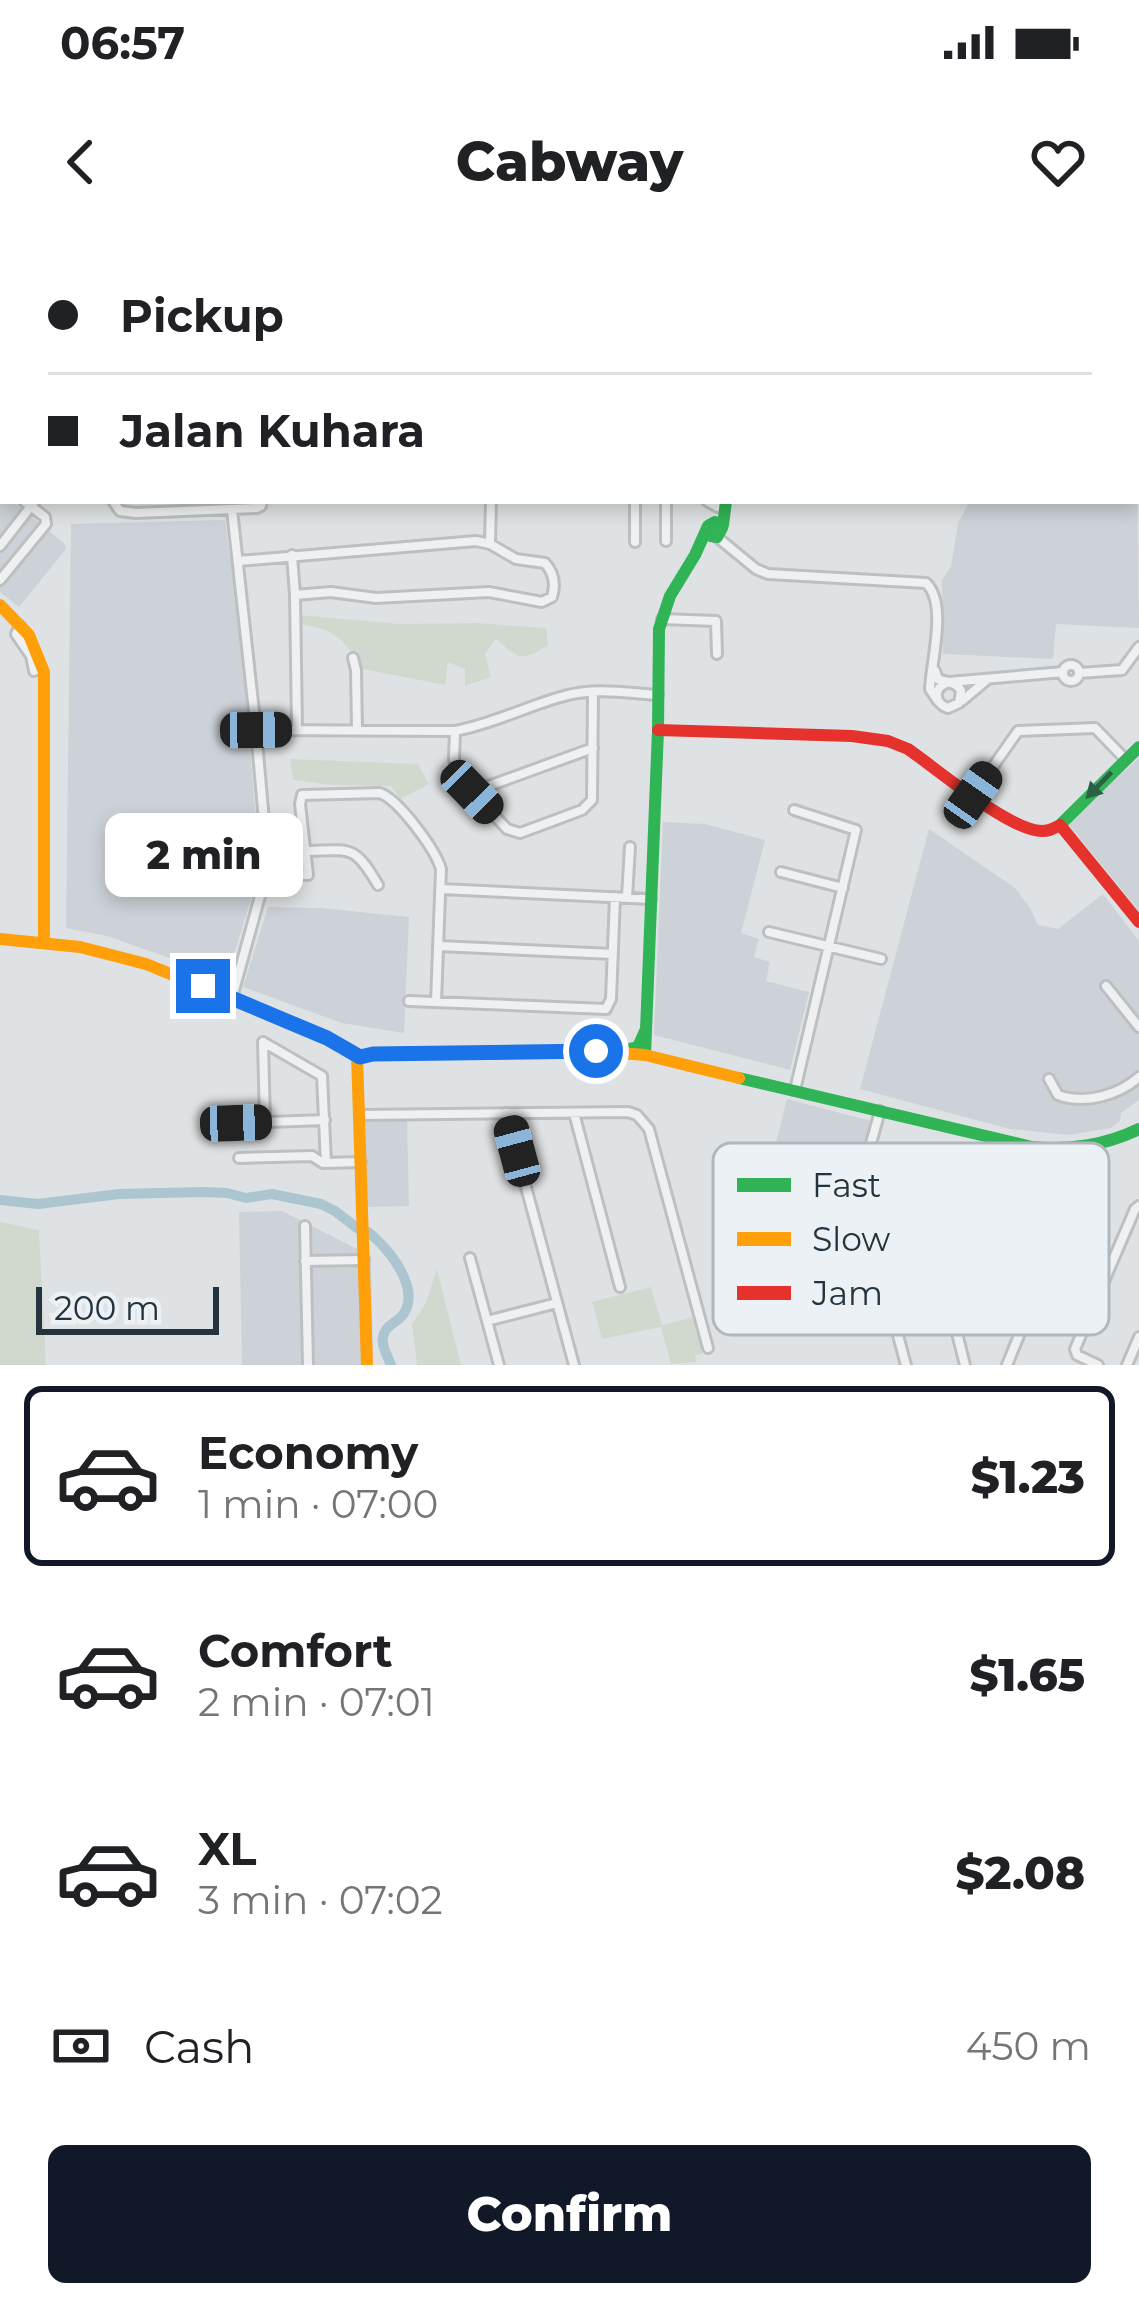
<!DOCTYPE html>
<meta charset="utf-8">
<style>
:root{--surface:#fff;--page:#f6f6f6;--text:#202124;--muted:#757577;--line:#e0e0e0;--accent:#111827}
body{margin:0;font-family:Montserrat,sans-serif;background:var(--page);color:var(--text);height:100vh;display:flex;flex-direction:column;font-size:45px;white-space:nowrap}
*{box-sizing:border-box;margin:0}
p{font-size:39px;color:var(--muted)}
.icon{flex:none;width:66px;height:66px;fill:none;stroke:currentColor;stroke-width:2;stroke-linecap:round;stroke-linejoin:round}
.map{position:relative;height:1125px;overflow:hidden}
.side{display:flex;flex-direction:column;background:var(--surface);flex:1}
.side>*{flex:none}
.hud{position:absolute;left:0px;top:0px;width:1140px;height:264px;box-shadow:0 6px 18px #0003;display:grid;align-content:center;height:264px;padding:0 48px;background:var(--surface)}
.scale{position:absolute;left:36px;bottom:30px;width:183px;box-sizing:border-box;padding-left:12px;border:6px solid #25333e;border-top:0;font-size:33px;line-height:42px;white-space:nowrap;color:#25333e;-webkit-text-stroke:9px #ecf1f5;paint-order:stroke}
.end{position:absolute;width:54px;height:54px;margin:-27px;border:15px solid #1a73e8;background:#fff;box-shadow:0 0 0 6px #fff}
.from{border-radius:50%}
.bubble{position:absolute;height:84px;border-radius:18px;background:var(--surface);box-shadow:0 6px 18px #0003;font-size:39px;font-weight:800;line-height:84px;text-align:center}
.car{position:absolute;width:36px;height:72px;margin:-36px -18px;border-radius:15px;box-shadow:0 0 9px 3px #0007;background:linear-gradient(#222 24%,#8ab4d8 0 40%,#222 0 76%,#8ab4d8 0 86%,#222 0)}
.hud b{display:flex;align-items:center;gap:42px;height:114px;font-size:45px}
.hud b+b{border-top:3px solid var(--line)}
.hud i{width:30px;height:30px;background:var(--text)}
ul{padding:21px 0 0;list-style:none}
li{display:flex;align-items:center;gap:36px;height:180px;margin:0 24px 18px;padding:0 24px;border:6px solid transparent;border-radius:18px}
li div{flex:1}
li b{display:block;font-size:45px}
li em{font-style:normal;font-weight:800}
li.current{border-color:var(--accent)}
li>.icon{width:108px;height:108px;stroke-width:1.5}
.pay{display:flex;align-items:center;gap:30px;height:132px;padding:0 48px;font-size:45px}
.pay p{margin-inline-start:auto}
.primary-button{display:flex;gap:24px;margin-top:auto;padding:24px 48px}
.primary-button a{flex:1;height:138px;border-radius:18px;background:var(--accent);color:#fff;font-size:48px;font-weight:800;line-height:138px;text-align:center}
.status{display:flex;justify-content:space-between;align-items:center;height:84px;padding:0 60px;background:var(--surface);direction:ltr}
.status svg{height:33px;fill:currentColor}
header{display:flex;justify-content:space-between;align-items:center;height:156px;padding:0 48px;background:var(--surface);font-size:54px;font-weight:800}
.map>svg:first-child{display:block}
.built{fill:#ccd2d8}
.green{fill:#d1d9cf}
.lines{fill:none;stroke-linecap:round;stroke-linejoin:round}
.river{stroke:#abc5d1;stroke-width:10}
.street-casing{stroke:#bdc0c2;stroke-width:14}
.street{stroke:#eef0f1;stroke-width:8}
.fast{stroke:#30b455;stroke-width:12}
.slow{stroke:#ff9f0a;stroke-width:12}
.jam{stroke:#e5322d;stroke-width:12}
.oneway{fill:#296046}
.route{stroke:#1a73e8;stroke-width:15}
.key{fill:#ecf1f5;stroke:#b0b8be;stroke-width:3}
.key-label{font-size:33px;fill:#25333e}
</style>
<div class="status"><b>06:57</b><svg viewBox="0 0 49 12"><path d="M0 12V9h3v3zM5 12V6h3v6zM10 12V3h3v9zM15 12V0h3v12zM26 1h20v11H26zM47 4h2v5h-2z"/></svg></div>
<header><svg class="icon" aria-label="back" viewBox="0 0 24 24"><path d="M15 5l-7 7 7 7"/></svg>Cabway<svg class="icon" aria-label="heart" viewBox="0 0 24 24"><path d="M12 20l-8-8c-3-5 5-10 8-4 3-6 11-1 8 4z"/></svg></header>
<div class="map">
<svg width="1139" height="1125" viewBox="0 0 1139 1125">
<rect width="100%" height="100%" fill="#dfe2e4"/>
<path class="built" d="M 1137,228 L 1139,388 L 1056,384 L 1053,419 L 943,414 L 942,340 L 951,326 L 958,283 L 970,261 L 1137,261 Z
M 0,251 L 3,253 L 3,261 L 12,261 L 65,304 L 66,309 L 19,367 L 0,352 Z
M 225,280 L 241,397 L 260,630 L 226,740 L 204,730 L 107,696 L 66,688 L 71,284 Z
M 1139,518 L 1139,671 L 1069,585 L 1072,578 Z
M 663,582 L 705,584 L 765,600 L 741,693 L 759,699 L 754,717 L 770,722 L 766,741 L 809,752 L 790,830 L 654,795 Z
M 929,589 L 1015,648 L 1030,668 L 1038,685 L 1058,689 L 1103,654 L 1139,701 L 1139,860 L 1121,873 L 1120,881 L 1111,888 L 1069,895 L 1010,889 L 860,849 Z
M 268,667 L 321,668 L 409,677 L 404,793 L 342,783 L 243,747 Z
M 787,859 L 871,881 L 860,924 L 776,902 Z
M 407,880 L 409,966 L 367,967 L 365,881 Z
M 282,971 L 371,1016 L 373,1125 L 242,1125 L 239,972 Z"/>
<path class="green" d="M 299,375 L 399,384 L 476,383 L 546,388 L 548,405 C 521,423 519,419 496,399 L 485,414 L 491,437 L 465,446 L 465,429 L 448,422 L 445,445 L 363,429 C 344,400 336,389 299,384 Z
M 290,519 L 418,524 L 429,544 L 400,559 L 391,546 L 331,545 L 293,540 Z
M 0,982 L 39,990 L 46,1125 L 0,1125 Z
M 437,1029 L 461,1125 L 417,1125 L 412,1084 L 426,1063 Z
M 651,1047 L 662,1085 L 693,1077 L 702,1114 L 695,1115 L 696,1122 L 671,1124 L 661,1087 L 602,1099 L 592,1062 Z"/>
<g class="lines">
<path class="river" d="M 568,0 L 574,3
M 810,3 L 814,0
M 0,960 L 38,964 L 119,954 L 202,952 L 227,953 L 246,958 L 272,954 L 321,964 L 335,971 L 357,988
M 368,992 C 388,1007 423,1050 402,1076 C 395,1084 385,1085 383,1097 C 381,1106 388,1117 391,1125"/>
<defs>
<path id="street" d="M 691,3 L 692,0
M 0,40 L 3,40
M 0,133 L 3,129
M 0,171 L 3,173
M 0,243 L 3,245
M 113,261 L 120,271 L 136,273 L 257,268 L 261,266 L 262,261
M 707,261 L 718,267
M 717,297 L 756,329 L 768,334 L 926,343 C 948,363 931,422 930,449 L 938,461
M 666,301 L 666,261
M 635,302 L 635,261
M 490,304 L 491,261
M 0,306 L 35,261
M 292,315 L 295,355 L 297,489
M 238,321 L 476,301 L 490,304 L 516,319 L 545,323 C 554,333 556,344 552,357 L 542,362 L 489,352 L 376,358 L 331,352 L 295,355
M 0,340 L 46,284 L 45,277 L 24,261
M 662,379 L 716,381 L 717,414
M 20,386 L 16,394 L 31,416 L 34,431
M 353,418 L 356,430 L 357,489
M1063 433a8 8 0 1 1 16 0a8 8 0 1 1-16 0Z
M 935,431 L 938,439 C 947,443 956,441 961,451 L 959,463 L 948,468 C 933,463 933,447 949,442 L 1063,432
M 1079,433 L 1122,430 L 1139,407
M 963,460 L 988,439
M 256,490 L 455,491 C 493,484 527,466 564,456 C 594,447 628,453 658,455
M 455,491 L 454,519 L 458,537 L 507,589 L 520,593 L 531,589 L 582,570 L 592,560 L 593,452
M 472,552 L 593,508
M 973,555 L 1018,491 L 1095,488 L 1125,519
M 794,570 L 856,590 L 795,850
M 306,611 C 351,610 354,604 378,645
M 781,632 L 843,648
M 268,633 L 308,635 L 300,564 L 302,555 L 380,553 C 399,560 435,609 441,629 L 436,762
M 441,649 L 651,659
M 627,657 L 630,607
M 769,692 L 881,719
M 439,706 L 613,714
M 1106,746 L 1139,787
M 232,758 L 268,627 L 256,490 L 232,270
M 409,761 L 606,769 L 611,759 L 615,657
M 263,802 L 322,836 L 326,923
M 263,802 L 265,882
M 1049,839 L 1058,855 C 1085,865 1119,855 1139,837
M 506,873 L 574,1125
M 574,873 L 620,1047
M 360,875 L 628,872 L 637,875 L 649,889 L 708,1108
M 236,883 L 325,880
M 239,918 L 312,916 L 323,923 L 361,922
M 866,921 L 880,871
M 917,935 L 965,1125
M 986,953 L 1022,1084
M 305,986 L 308,1125
M 470,1018 L 499,1125
M 305,1021 L 364,1020
M 487,1081 L 557,1063
M 906,1125 L 853,929 L 853,918 L 1068,975 L 1007,1125
M 1098,1125 L 1077,1115 L 1075,1109 L 1135,969 L 1139,966
M 1127,1125 L 1139,1097"/>
</defs>
<use href="#street" class="street-casing"/>
<use href="#street" class="street"/>
<path class="fast" d="M 723,285 L 726,261
M 1060,585 L 1139,507
M 629,809 L 638,807 L 646,789
M 645,815 L 658,490 L 659,389 L 670,356 L 695,315 L 708,286 L 715,282 L 722,288 L 717,297 L 711,296 L 707,291
M 739,838 L 1032,907 C 1070,910 1104,906 1139,889"/>
<path class="slow" d="M 764,0 L 764,3
M 0,365 L 29,395 L 44,432 L 44,702
M 0,699 L 80,707 L 146,724 L 327,798 L 360,816 L 400,813 L 596,811 L 645,815 L 739,838
M 357,815 L 367,1125"/>
<path class="jam" d="M 658,490 L 852,496 L 888,501 L 908,509 C 937,529 1010,591 1042,591 C 1050,591 1052,589 1060,585 L 1139,682"/>
</g>
<defs><path id="oneway-solid" d="M-6-.8H1V-3.2L6.5 0L1 3.2V.8H-6Z" transform="scale(3)"/></defs>
<use class="oneway" href="#oneway-solid" transform="translate(1099 545) rotate(134)"/>
<g class="lines">
<path class="route" d="M 203,746 L 327,798 L 360,817 L 373,814 L 596,811"/>
</g>
<rect x="713" y="903" width="396" height="192" rx="18" class="key"/>
<rect x="737" y="938" width="54" height="14" fill="#30b455"/>
<rect x="737" y="992" width="54" height="14" fill="#ff9f0a"/>
<rect x="737" y="1046" width="54" height="14" fill="#e5322d"/>
<g class="key-label">
<text x="812" y="957">Fast</text>
<text x="812" y="1011">Slow</text>
<text x="812" y="1065">Jam</text>
</g>
</svg>
<div class="scale">200 m</div>
<i class="end from" style="left:596px;top:811px"></i>
<i class="end" style="left:203px;top:746px"></i>
<div class="bubble" style="left:105px;top:573px;width:198px">2 min</div>
<i class="car" style="left:256px;top:490px;rotate:89deg"></i>
<i class="car" style="left:472px;top:552px;rotate:136deg"></i>
<i class="car" style="left:973px;top:555px;rotate:35deg"></i>
<i class="car" style="left:236px;top:883px;rotate:88deg"></i>
<i class="car" style="left:517px;top:911px;rotate:345deg"></i>
<div class="hud">
<b><i class="from"></i>Pickup</b>
<b><i></i>Jalan Kuhara</b>
</div>
</div>
<section class="side">
<ul>
<li class="current"><svg class="icon" aria-label="car" viewBox="0 0 24 24"><path d="M5 17H2v-5l4-1 3-4h7l3 4 3 1v5h-3M9 17h6M6 11h13"/><circle cx="7" cy="17" r="2"/><circle cx="17" cy="17" r="2"/></svg><div><b>Economy</b><p>1 min · 07:00</p></div><em>$1.23</em></li>
<li><svg class="icon" aria-label="car" viewBox="0 0 24 24"><path d="M5 17H2v-5l4-1 3-4h7l3 4 3 1v5h-3M9 17h6M6 11h13"/><circle cx="7" cy="17" r="2"/><circle cx="17" cy="17" r="2"/></svg><div><b>Comfort</b><p>2 min · 07:01</p></div><em>$1.65</em></li>
<li><svg class="icon" aria-label="car" viewBox="0 0 24 24"><path d="M5 17H2v-5l4-1 3-4h7l3 4 3 1v5h-3M9 17h6M6 11h13"/><circle cx="7" cy="17" r="2"/><circle cx="17" cy="17" r="2"/></svg><div><b>XL</b><p>3 min · 07:02</p></div><em>$2.08</em></li>
</ul>
<div class="pay"><svg class="icon" aria-label="cash" viewBox="0 0 24 24"><path d="M3 7h18v10H3z"/><circle cx="12" cy="12" r="2"/></svg>Cash<p>450 m</p></div>
<div class="primary-button"><a>Confirm</a></div>
</section>
